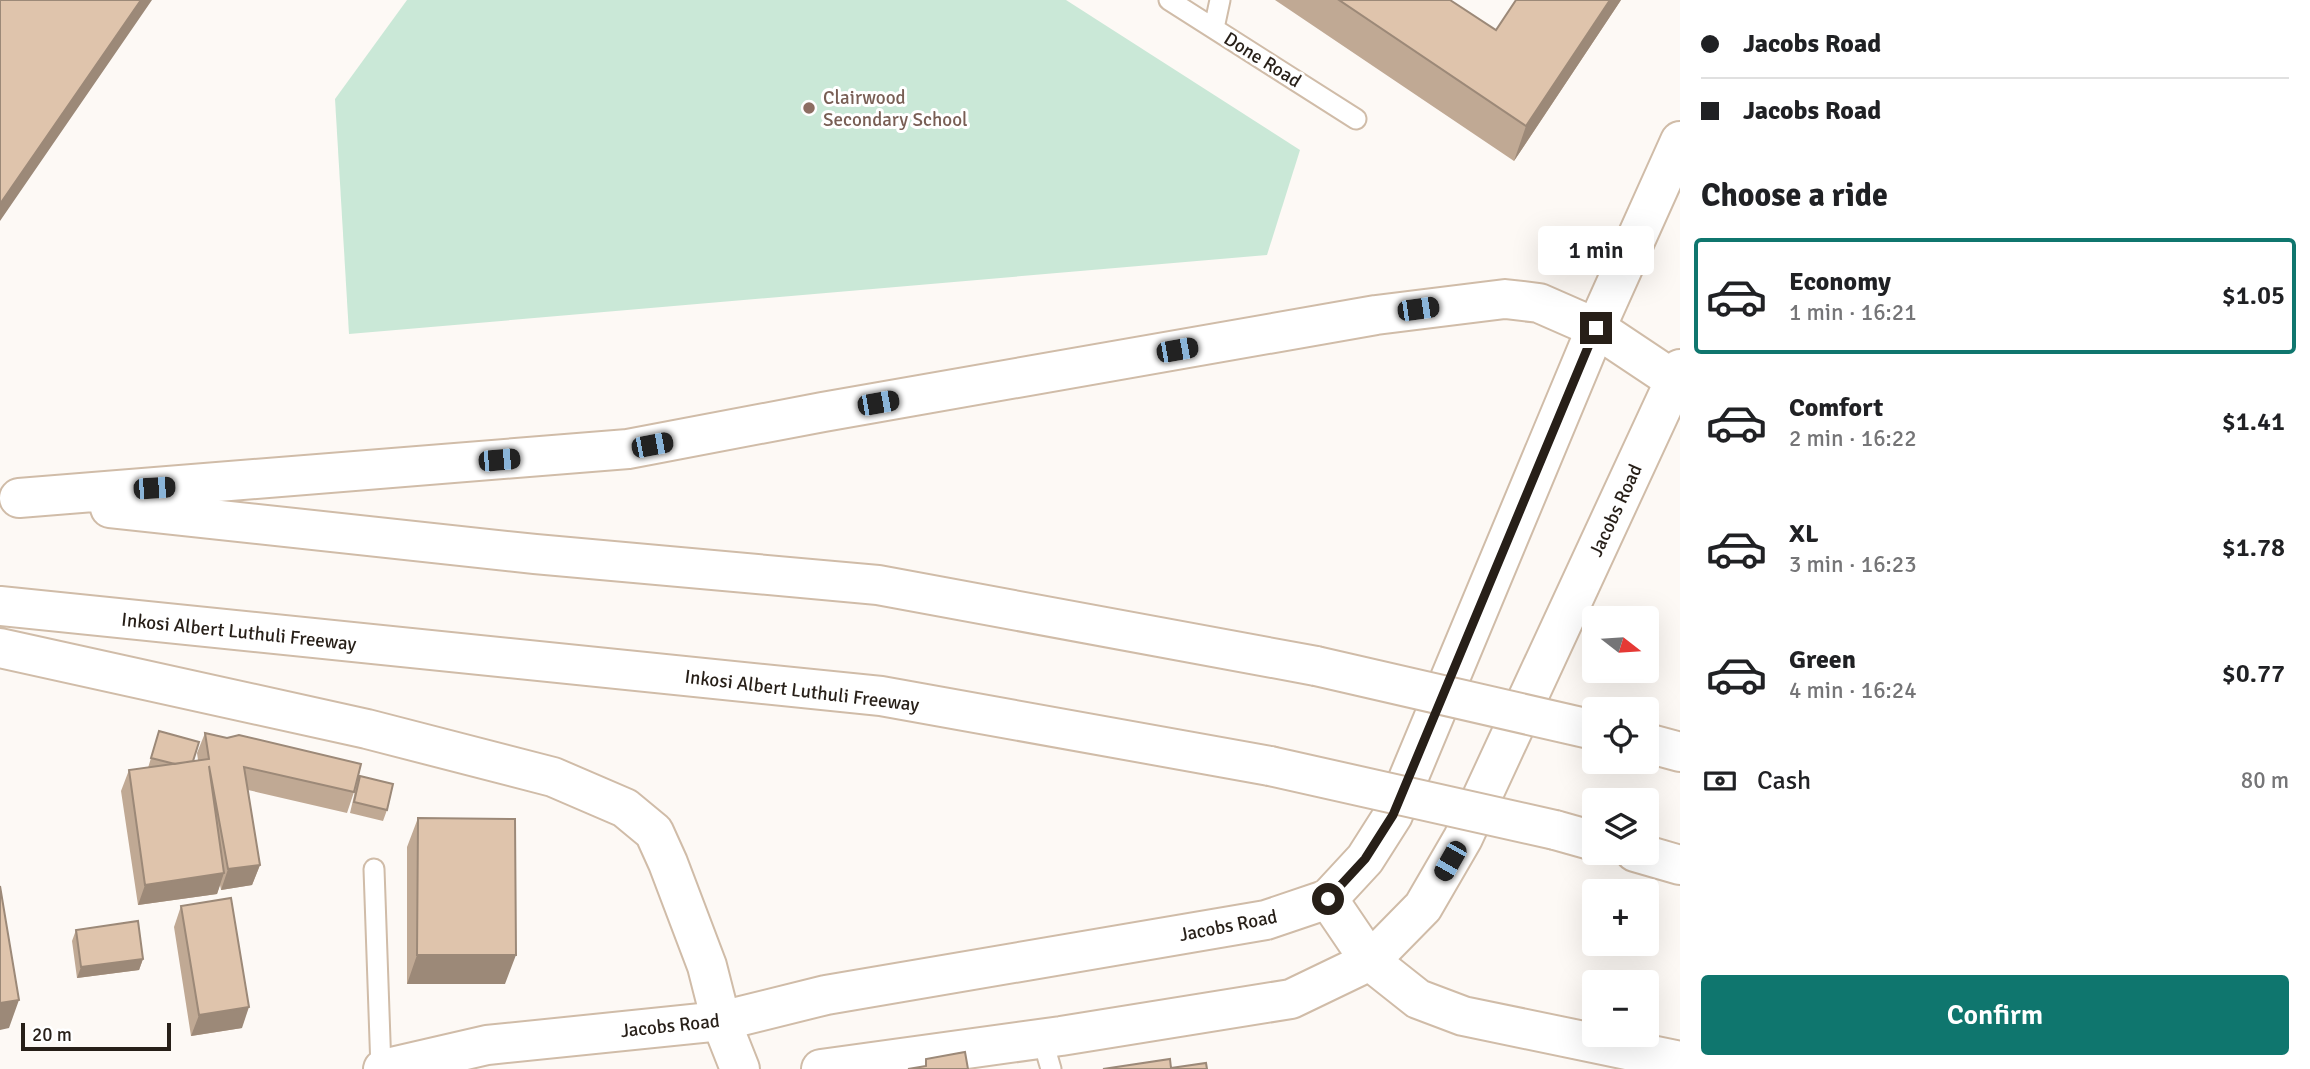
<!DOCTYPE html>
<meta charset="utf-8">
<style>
:root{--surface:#fff;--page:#f6f6f6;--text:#202124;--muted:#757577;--line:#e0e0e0;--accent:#0f766e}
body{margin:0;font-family:Signika,sans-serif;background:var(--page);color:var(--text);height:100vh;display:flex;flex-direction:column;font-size:26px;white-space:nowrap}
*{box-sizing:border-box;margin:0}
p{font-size:23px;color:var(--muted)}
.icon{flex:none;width:38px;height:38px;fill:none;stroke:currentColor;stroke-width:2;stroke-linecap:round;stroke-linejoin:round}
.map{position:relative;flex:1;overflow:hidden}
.sheet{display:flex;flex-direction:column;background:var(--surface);width:630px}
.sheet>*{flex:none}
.hud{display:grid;align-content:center;height:154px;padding:0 21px;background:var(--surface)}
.needle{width:46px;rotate:107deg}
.fabs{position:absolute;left:1582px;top:606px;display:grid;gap:14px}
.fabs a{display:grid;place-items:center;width:77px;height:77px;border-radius:7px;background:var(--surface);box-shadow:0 7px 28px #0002;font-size:35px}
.scale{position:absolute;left:21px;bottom:18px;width:150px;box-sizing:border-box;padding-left:7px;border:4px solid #271f18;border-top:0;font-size:19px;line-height:24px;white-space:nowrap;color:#271f18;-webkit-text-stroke:5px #fff;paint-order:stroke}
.end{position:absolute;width:32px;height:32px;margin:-16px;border:9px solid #271f18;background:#fff;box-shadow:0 0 0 4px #fff}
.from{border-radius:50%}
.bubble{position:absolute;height:49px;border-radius:7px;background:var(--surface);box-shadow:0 7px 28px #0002;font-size:23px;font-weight:600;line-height:49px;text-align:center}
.car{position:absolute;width:21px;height:42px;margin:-21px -10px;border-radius:9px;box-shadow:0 0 5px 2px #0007;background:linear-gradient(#222 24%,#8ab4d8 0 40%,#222 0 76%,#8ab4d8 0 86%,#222 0)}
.hud b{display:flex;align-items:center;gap:24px;height:66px;font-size:26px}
.hud b+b{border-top:2px solid var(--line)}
.hud i{width:18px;height:18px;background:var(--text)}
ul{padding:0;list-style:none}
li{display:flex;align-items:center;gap:21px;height:116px;margin:0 14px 10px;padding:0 7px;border:4px solid transparent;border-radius:7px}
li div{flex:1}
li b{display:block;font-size:26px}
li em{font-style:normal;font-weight:600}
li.on{border-color:var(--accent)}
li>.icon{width:63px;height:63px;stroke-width:1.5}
h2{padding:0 21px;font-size:32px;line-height:84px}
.pay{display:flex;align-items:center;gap:18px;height:77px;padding:0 21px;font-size:26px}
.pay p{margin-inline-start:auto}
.cta{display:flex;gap:14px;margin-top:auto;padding:14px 21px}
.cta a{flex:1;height:80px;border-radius:7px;background:var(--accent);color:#fff;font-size:28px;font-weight:600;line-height:80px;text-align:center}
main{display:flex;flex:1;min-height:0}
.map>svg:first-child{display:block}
.green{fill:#cae8d7}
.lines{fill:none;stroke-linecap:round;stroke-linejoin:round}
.lane-casing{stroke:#d0bca8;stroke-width:23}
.secondary-casing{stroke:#d0bca8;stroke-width:42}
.highway-casing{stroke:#d0bca8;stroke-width:42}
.lane{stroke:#fff;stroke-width:19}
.secondary{stroke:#fff;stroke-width:38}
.highway{stroke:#fff;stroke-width:38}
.highway-bridge-casing{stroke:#d0bca8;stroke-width:42;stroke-linecap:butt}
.highway-bridge{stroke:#fff;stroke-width:38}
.wall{fill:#c0a994}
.shaded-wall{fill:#9c8978}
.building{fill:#dfc4ac;stroke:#9c8978;stroke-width:2}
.route{stroke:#271f18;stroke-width:9}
.education-dot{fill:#8d6e63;stroke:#fff;stroke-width:2.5}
.labels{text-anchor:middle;stroke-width:6;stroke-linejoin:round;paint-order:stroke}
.street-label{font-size:19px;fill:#271f18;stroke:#fff}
.education-label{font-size:19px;fill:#785e54;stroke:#fff;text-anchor:start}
</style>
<main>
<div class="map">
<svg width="1680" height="1069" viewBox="0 0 1680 1069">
<rect width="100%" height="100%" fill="#fdf9f5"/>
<path class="green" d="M 407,0 L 1066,0 L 1300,150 L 1267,255 L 349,334 L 335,99 Z"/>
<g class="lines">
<defs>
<path id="lane" d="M 1169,0 L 1356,119
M 1214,28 L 1220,0
M 374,869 L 381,1069
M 1042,1038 L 1051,1069"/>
<path id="secondary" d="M 383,1069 L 487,1045 L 721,1021 L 826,995 L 1266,920 L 1328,899 L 1365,859 L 1393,815 L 1596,328 L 1680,141
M 821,1069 L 1061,1036 L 1291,999 L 1370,961 L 1423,907 L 1463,838 L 1680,369"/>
<path id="highway" d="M 19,498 L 628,449 L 823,412 L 1376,315 L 1505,299 L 1539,303 L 1596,328 L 1680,384
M 110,508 L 535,554 L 878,585 L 1316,666
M 0,606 L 881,696 L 1270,766
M 0,648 L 367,729 L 553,777 L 625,808 L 654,832 L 668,863 L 707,966 L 721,1021 L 740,1069
M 1647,743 L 1680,752
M 1555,830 L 1594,841
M 1635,852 L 1680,865
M 1328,899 L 1370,961 L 1418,999 L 1463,1016 L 1680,1061"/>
</defs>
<use href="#lane" class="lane-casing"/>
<use href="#secondary" class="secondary-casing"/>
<use href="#highway" class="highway-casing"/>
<use href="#lane" class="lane"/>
<use href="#secondary" class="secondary"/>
<use href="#highway" class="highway"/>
<defs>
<path id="highway-bridge" d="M 1316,666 L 1594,730
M 1270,766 L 1555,830"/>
</defs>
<use href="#highway-bridge" class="highway-bridge-casing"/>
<use href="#highway-bridge" class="highway-bridge"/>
</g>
<path class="wall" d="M 1275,0 L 1450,0 L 1496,30 L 1621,0 L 1514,161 Z
M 159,731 L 193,761 L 198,760 L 197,753 L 205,733 L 354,792 L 347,813 L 248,790 L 260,865 L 252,885 L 221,890 L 220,885 L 217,894 L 138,905 L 121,791 L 129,770 L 148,768 Z
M 360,776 L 387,810 L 383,821 L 350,813 L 356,787 Z
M 418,818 L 505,984 L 407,984 L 407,847 Z
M 181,906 L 242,1028 L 191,1036 L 174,927 Z
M 76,930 L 143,959 L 139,970 L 77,978 L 72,941 Z"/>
<path class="shaded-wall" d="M 141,0 L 152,0 L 0,221 L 0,204 Z
M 1610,0 L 1621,0 L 1514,161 L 1526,126 Z
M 260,865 L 252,885 L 221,890 L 228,869 Z
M 224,873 L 217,894 L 138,905 L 145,885 Z
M 417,955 L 516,955 L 505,984 L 407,984 Z
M 143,959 L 139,970 L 77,978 L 81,967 Z
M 19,1000 L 9,1028 L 0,1030 L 0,1003 Z
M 249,1007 L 242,1028 L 191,1036 L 199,1015 Z"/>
<path class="building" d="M 0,0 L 141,0 L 0,204 Z
M 1339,0 L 1450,0 L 1496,30 L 1516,0 L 1610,0 L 1526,126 Z
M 159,731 L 199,742 L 193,761 L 175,764 L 151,758 Z
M 205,733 L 227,738 L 239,735 L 361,764 L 354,792 L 244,767 L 260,865 L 228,869 L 209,766 L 224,873 L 145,885 L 129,770 L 209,759 Z
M 360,776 L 393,784 L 387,810 L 354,802 Z
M 418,818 L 515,819 L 516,955 L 417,955 Z
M 0,886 L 19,1000 L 0,1003 Z
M 231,898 L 249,1007 L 199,1015 L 181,906 Z
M 138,921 L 143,959 L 81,967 L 76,930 Z
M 965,1052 L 968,1069 L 908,1069 L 926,1066 L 926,1059 Z
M 1170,1059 L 1171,1068 L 1206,1063 L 1207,1069 L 1103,1069 Z"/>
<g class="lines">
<path class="route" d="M 1328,899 L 1365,859 L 1393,815 L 1596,328"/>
</g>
<circle class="education-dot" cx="809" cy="108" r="7"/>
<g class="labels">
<g class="street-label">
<text transform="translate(1263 59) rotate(32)" y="7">Done Road</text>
<text transform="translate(1615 510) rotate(-65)" y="7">Jacobs Road</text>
<text transform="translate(239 631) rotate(6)" y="7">Inkosi Albert Luthuli Freeway</text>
<text transform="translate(802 690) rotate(7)" y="7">Inkosi Albert Luthuli Freeway</text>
<text transform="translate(1228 925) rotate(-11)" y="7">Jacobs Road</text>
<text transform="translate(670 1025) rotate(-6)" y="7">Jacobs Road</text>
</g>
<g class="education-label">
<text x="823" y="104">Clairwood<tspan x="823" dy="22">Secondary School</tspan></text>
</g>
</g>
</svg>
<div class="fabs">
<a><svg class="needle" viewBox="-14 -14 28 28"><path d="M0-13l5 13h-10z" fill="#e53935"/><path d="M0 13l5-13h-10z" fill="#757577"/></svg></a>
<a><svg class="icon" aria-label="locate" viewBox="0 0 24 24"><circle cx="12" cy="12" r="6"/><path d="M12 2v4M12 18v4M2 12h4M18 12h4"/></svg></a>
<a><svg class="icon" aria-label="layers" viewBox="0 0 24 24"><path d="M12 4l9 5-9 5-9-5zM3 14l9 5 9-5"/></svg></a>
<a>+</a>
<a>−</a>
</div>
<div class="scale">20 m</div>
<i class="end from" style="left:1328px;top:899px"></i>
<i class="end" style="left:1596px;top:328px"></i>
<div class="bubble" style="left:1538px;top:226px;width:116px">1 min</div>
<i class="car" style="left:1418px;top:309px;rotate:82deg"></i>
<i class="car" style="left:1177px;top:350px;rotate:80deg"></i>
<i class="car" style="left:878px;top:403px;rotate:80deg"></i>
<i class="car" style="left:652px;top:445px;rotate:79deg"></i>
<i class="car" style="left:499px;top:460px;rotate:85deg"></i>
<i class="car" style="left:154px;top:488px;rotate:86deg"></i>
<i class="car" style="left:1450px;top:861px;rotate:210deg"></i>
</div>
<section class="sheet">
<div class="hud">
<b><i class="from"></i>Jacobs Road</b>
<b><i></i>Jacobs Road</b>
</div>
<h2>Choose a ride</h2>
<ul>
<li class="on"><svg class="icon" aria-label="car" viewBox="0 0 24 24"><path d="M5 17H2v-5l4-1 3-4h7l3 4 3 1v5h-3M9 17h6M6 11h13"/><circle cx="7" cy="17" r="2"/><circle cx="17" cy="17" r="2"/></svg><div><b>Economy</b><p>1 min · 16:21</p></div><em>$1.05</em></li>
<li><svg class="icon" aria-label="car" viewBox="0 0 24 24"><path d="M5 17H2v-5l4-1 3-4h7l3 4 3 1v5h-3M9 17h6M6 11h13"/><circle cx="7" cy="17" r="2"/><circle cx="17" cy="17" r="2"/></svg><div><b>Comfort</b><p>2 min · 16:22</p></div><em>$1.41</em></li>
<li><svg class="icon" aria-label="car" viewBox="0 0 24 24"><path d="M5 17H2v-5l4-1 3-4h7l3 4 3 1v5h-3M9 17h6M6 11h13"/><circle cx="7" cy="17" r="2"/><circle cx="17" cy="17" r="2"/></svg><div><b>XL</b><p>3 min · 16:23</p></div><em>$1.78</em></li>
<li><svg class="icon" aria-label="car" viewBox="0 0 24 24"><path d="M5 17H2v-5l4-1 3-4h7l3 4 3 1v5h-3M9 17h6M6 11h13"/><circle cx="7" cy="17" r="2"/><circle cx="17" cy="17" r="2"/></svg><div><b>Green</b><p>4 min · 16:24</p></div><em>$0.77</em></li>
</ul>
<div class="pay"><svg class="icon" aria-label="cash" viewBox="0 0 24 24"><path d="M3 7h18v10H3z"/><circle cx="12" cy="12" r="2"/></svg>Cash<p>80 m</p></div>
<div class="cta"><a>Confirm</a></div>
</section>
</main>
